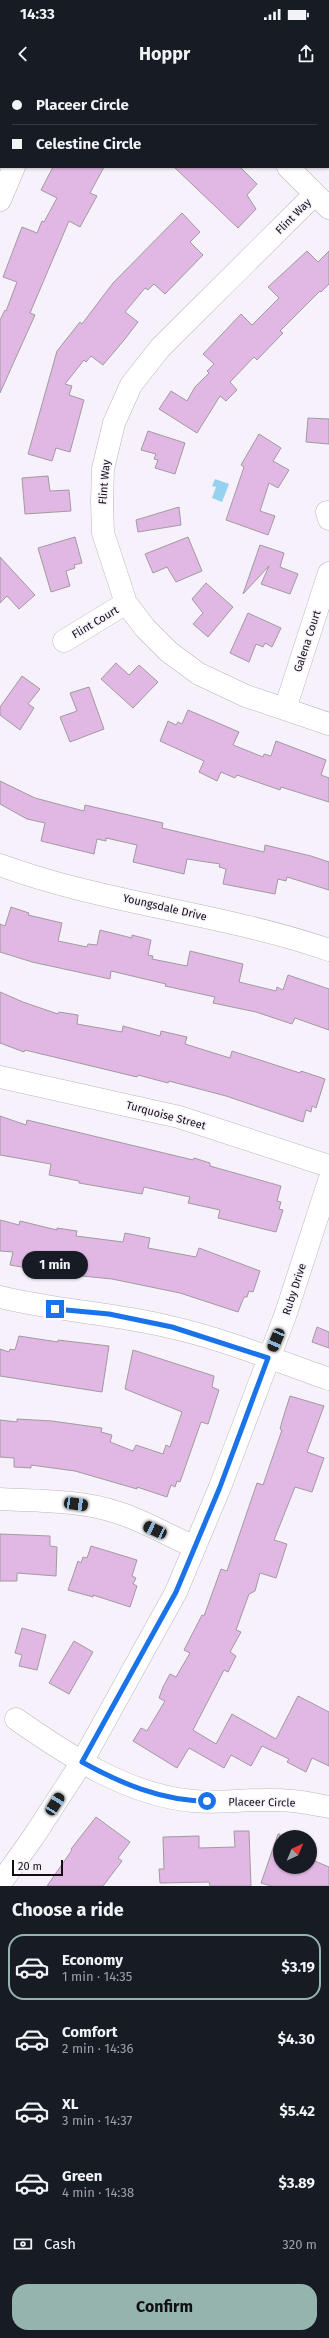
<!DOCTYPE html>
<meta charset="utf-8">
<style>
:root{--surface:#171b24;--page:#20242c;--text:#f1f3f6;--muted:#9ea1a6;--line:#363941;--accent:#96b4ae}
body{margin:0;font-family:"Fira Sans",sans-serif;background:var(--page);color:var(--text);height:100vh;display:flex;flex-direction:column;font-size:15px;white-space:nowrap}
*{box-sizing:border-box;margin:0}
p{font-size:13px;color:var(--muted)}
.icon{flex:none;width:22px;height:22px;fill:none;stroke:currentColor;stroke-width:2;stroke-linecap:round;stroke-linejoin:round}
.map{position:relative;height:1806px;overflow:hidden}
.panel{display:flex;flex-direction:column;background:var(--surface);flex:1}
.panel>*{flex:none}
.top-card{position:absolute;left:0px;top:0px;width:329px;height:88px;box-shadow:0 1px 3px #0004;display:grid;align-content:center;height:88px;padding:0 12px;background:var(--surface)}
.needle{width:26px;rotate:44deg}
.buttons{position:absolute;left:273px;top:1750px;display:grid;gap:8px}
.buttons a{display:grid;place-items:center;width:44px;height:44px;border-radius:50%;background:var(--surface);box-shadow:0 1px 3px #0004;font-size:20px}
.scale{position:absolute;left:12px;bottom:10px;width:51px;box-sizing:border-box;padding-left:4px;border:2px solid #120f13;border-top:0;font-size:11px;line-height:14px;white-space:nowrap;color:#120f13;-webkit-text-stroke:3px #f7f1fb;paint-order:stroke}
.end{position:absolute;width:18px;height:18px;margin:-9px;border:5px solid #1a73e8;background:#fff;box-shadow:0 0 0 2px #fff}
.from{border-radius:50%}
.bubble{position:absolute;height:28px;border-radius:14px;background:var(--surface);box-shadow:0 1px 3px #0004;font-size:13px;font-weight:700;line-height:28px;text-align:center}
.car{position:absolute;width:12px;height:24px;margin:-12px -6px;border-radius:5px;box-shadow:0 0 3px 1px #0007;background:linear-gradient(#222 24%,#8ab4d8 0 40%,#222 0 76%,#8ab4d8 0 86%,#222 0)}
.top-card b{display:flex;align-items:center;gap:14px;height:38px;font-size:15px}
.top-card b+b{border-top:1px solid var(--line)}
.top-card i{width:10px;height:10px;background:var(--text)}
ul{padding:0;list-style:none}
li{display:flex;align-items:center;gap:12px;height:66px;margin:0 8px 6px;padding:0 4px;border:2px solid transparent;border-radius:16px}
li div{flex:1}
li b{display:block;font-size:15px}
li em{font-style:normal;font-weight:700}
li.selected{border-color:var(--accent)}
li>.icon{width:36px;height:36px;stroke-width:1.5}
h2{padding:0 12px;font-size:18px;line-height:48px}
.pay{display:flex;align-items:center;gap:10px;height:44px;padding:0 12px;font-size:15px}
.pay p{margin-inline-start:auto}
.cta{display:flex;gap:8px;margin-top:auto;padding:8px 12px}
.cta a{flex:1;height:46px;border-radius:16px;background:var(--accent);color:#111;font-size:16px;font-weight:700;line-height:46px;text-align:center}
.status{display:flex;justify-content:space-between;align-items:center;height:28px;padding:0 20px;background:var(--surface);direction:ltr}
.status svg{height:11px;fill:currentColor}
header{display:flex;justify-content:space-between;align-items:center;height:52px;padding:0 12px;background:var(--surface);font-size:18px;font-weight:700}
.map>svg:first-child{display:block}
.water{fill:#94d2ef}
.building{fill:#e1b7e3;stroke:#a29aa2}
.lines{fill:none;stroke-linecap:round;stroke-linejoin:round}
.minor-casing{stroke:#bcb5bf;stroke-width:23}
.minor{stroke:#fff;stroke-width:22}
.route{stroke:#1a73e8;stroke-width:5}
.labels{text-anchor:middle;stroke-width:3;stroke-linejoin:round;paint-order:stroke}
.street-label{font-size:11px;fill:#120f13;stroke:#f7f1fb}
</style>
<div class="status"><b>14:33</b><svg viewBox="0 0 49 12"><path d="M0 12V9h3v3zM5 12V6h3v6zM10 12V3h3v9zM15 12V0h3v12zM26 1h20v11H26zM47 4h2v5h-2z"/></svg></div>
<header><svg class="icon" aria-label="back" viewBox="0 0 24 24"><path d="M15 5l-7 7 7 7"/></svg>Hoppr<svg class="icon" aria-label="share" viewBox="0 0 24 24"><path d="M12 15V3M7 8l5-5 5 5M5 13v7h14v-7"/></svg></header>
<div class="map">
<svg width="329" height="1806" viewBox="0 0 329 1806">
<rect width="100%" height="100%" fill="#f7f1fb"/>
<path class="water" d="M 215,399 L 229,404 L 222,422 L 212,418 L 216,407 L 212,406 Z"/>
<path class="building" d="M 53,87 L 104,87 L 90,113 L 97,116 L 80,147 L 69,141 L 30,233 L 35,235 L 0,313 L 0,240 L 5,230 L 6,231 L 17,202 L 3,197 L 22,147 L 37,153 L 42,141 L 44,142 L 57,118 L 41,110 Z
M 174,87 L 240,87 L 257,104 L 247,115 L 256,129 L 238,148 Z
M 182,133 L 200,152 L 190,162 L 203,175 L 165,214 L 154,204 L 148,210 L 145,208 L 125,232 L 138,242 L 125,259 L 103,285 L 91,276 L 86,282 L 84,280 L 65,304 L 72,306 L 69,315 L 84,320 L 70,372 L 56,368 L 52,381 L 28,374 L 57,271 L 80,242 L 82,244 L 113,203 Z
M 307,171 L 318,182 L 329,171 L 329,204 L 321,212 L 320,211 L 280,251 L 283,253 L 257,280 L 254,277 L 230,302 L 237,310 L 226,321 L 220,316 L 197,353 L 159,329 L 171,311 L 187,321 L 195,307 L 209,293 L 207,291 L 214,284 L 203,274 L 241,234 L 252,245 L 279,218 L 268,207 Z
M 308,338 L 329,339 L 329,364 L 306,362 Z
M 148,351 L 185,363 L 175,394 L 155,388 L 158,380 L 154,379 L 156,374 L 141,370 Z
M 259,354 L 281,368 L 273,381 L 289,390 L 278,408 L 269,403 L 260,431 L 275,436 L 268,455 L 226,440 L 244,387 L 241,385 Z
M 48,396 L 50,411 L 69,410 L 71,431 L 25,434 L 22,398 Z
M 179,427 L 181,445 L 138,452 L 136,440 Z
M 75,457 L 82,483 L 74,485 L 75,488 L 66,491 L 70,506 L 51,512 L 38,468 Z
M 188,457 L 202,491 L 176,502 L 167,487 L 153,493 L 145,474 Z
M 260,465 L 284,473 L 280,487 L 298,494 L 290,514 L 261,504 L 269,486 L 243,514 Z
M 0,477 L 35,515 L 19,529 L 7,516 L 0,523 Z
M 206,503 L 233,527 L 208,557 L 193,544 L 203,533 L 192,519 Z
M 248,533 L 281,548 L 272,567 L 265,563 L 263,567 L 256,564 L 249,582 L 230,573 Z
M 116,583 L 129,595 L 139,585 L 158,602 L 133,628 L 101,599 Z
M 22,596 L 40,609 L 28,624 L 34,628 L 20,650 L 0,635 L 0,627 Z
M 89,607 L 104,649 L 70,662 L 60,637 L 77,631 L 70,613 Z
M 188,630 L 239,652 L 233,665 L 263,677 L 264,674 L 271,676 L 276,661 L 326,680 L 321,695 L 329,698 L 329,722 L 281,707 L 280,710 L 237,695 L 235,698 L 221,692 L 217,701 L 199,692 L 204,681 L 160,661 L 168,641 L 176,645 L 178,642 L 182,644 Z
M 0,701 L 35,718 L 84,731 L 85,725 L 163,743 L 162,748 L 264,772 L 265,765 L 311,776 L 329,782 L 329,810 L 287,797 L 286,801 L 278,799 L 275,814 L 223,804 L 226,789 L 219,787 L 220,784 L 187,779 L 184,794 L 133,782 L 137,765 L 106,758 L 106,761 L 97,759 L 94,774 L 41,761 L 45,743 L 27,739 L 0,724 Z
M 11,827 L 29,833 L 28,835 L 62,843 L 58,861 L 87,867 L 88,864 L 97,865 L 100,850 L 132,858 L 132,855 L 151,860 L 148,875 L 153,876 L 152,879 L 187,886 L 190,871 L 243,884 L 239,902 L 276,911 L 277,907 L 283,910 L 288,895 L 329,909 L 329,950 L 295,938 L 292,944 L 256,932 L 213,923 L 215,917 L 165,906 L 166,904 L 111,891 L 110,899 L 32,882 L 0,872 L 0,844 L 5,846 Z
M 0,912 L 23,922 L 58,934 L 59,932 L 78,935 L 77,944 L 122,952 L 123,946 L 160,956 L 161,951 L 187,957 L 185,964 L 230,978 L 232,971 L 300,993 L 301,991 L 325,999 L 316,1028 L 312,1026 L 311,1032 L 306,1030 L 303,1042 L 226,1016 L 169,1001 L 168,1003 L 138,995 L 137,997 L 25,970 L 24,972 L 0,963 Z
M 0,1036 L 26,1045 L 27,1040 L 193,1080 L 194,1078 L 210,1083 L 210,1086 L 281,1106 L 277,1121 L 281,1122 L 279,1129 L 283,1130 L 276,1152 L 218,1138 L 220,1130 L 188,1123 L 190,1117 L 144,1107 L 142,1114 L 79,1103 L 79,1101 L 49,1095 L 51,1084 L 0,1075 Z
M 0,1140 L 19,1145 L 20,1141 L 57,1150 L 57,1148 L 77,1151 L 76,1156 L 123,1162 L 125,1153 L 150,1158 L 148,1168 L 196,1177 L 199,1168 L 260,1191 L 253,1212 L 249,1211 L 247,1217 L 244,1217 L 238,1232 L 180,1213 L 112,1199 L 62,1194 L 10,1185 L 13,1172 L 0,1171 Z
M 317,1247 L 329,1252 L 329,1268 L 312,1262 Z
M 19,1256 L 58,1262 L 58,1260 L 109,1266 L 102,1312 L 0,1296 L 0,1269 L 9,1272 L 10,1269 L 15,1270 Z
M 133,1270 L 214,1296 L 212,1307 L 219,1310 L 208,1344 L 201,1342 L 180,1402 L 177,1401 L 175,1407 L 171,1405 L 167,1417 L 137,1407 L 137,1409 L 75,1391 L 31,1385 L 31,1388 L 14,1387 L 14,1378 L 0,1377 L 0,1340 L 17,1342 L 17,1339 L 52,1341 L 102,1348 L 101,1352 L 112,1355 L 110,1362 L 133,1371 L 136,1365 L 163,1374 L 166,1365 L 170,1367 L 182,1332 L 125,1309 Z
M 290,1316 L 324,1326 L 307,1372 L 324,1378 L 312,1412 L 295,1407 L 274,1460 L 287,1464 L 276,1498 L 260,1493 L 255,1511 L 249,1514 L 236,1550 L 241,1552 L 230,1572 L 236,1576 L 228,1592 L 224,1590 L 193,1650 L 216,1664 L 232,1634 L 276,1659 L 298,1616 L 329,1632 L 329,1686 L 312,1678 L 306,1692 L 287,1682 L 289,1679 L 262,1666 L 251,1686 L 231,1675 L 224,1688 L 189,1668 L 177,1688 L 133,1661 L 141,1648 L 147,1651 L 165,1621 L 159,1618 L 163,1607 L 170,1594 L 176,1597 L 190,1573 L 184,1570 L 202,1535 L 204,1536 L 221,1489 L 227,1491 L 257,1403 L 263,1405 L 282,1350 L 280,1349 L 283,1338 Z
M 0,1454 L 50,1456 L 50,1466 L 57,1467 L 56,1496 L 17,1493 L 17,1501 L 0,1501 Z
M 91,1466 L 137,1480 L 132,1496 L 136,1498 L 133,1504 L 137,1506 L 130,1527 L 93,1515 L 93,1517 L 68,1510 L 78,1481 L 81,1483 L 83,1477 L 87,1478 Z
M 22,1548 L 46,1555 L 37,1590 L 19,1586 L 22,1575 L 15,1573 Z
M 74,1561 L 93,1572 L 69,1614 L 49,1603 Z
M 96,1737 L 130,1762 L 118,1778 L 122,1781 L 103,1806 L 47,1806 L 72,1770 L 71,1769 Z
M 234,1751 L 249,1751 L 251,1806 L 210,1806 L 209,1802 L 160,1803 L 159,1789 L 164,1789 L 163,1757 L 199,1756 L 199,1768 L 235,1767 Z
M 278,1754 L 280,1754 L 280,1787 L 310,1787 L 310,1779 L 329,1787 L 329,1806 L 271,1806 L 261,1803 Z"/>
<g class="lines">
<defs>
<path id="minor" d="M 200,0 L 201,1
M 68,1 L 68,0
M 288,87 L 329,128
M 315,114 L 160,268 L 131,305 L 114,343 L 103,389 L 102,422 L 103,453 L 126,523 L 145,548 L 169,572 L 199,594 L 246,616 L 329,644
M 0,120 L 14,87
M 327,432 L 329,439
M 64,561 L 126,523
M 285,629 L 329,493
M 0,785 C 106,824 222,833 329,870
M 0,997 L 179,1037 L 329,1086
M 0,1217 C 56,1231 114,1233 170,1247 C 224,1259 277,1281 329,1299
M 0,1419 C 38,1421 79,1420 116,1432 C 143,1440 169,1456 195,1467
M 16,1639 C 69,1676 127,1715 193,1721 C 226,1724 260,1717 293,1721 C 305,1722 317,1725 329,1727
M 0,1804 L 34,1756 L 82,1682 L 176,1512 L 220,1407 L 285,1236 L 329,1101"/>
</defs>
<use href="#minor" class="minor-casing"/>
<use href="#minor" class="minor"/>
</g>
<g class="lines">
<path class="route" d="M 55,1229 L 109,1234 L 172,1247 L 268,1278 L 220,1407 L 176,1512 L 82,1682 C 120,1703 162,1721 207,1721"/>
</g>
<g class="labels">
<g class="street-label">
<text transform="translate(293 136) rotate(-45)" y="4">Flint Way</text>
<text transform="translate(104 402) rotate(-85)" y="4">Flint Way</text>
<text transform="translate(95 542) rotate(-31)" y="4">Flint Court</text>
<text transform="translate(307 561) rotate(-72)" y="4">Galena Court</text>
<text transform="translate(165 827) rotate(13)" y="4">Youngsdale Drive</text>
<text transform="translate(166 1035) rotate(15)" y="4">Turquoise Street</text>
<text transform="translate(294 1209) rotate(-72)" y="4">Ruby Drive</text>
<text transform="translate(262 1722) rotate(1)" y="4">Placeer Circle</text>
</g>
</g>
</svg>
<div class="buttons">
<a><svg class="needle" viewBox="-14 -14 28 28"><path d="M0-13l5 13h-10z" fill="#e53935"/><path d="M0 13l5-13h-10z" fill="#9ea1a6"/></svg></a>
</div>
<div class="scale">20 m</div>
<i class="end from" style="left:207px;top:1721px"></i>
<i class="end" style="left:55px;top:1229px"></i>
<div class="bubble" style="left:22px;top:1171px;width:66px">1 min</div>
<i class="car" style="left:276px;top:1260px;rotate:203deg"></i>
<i class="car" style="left:76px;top:1424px;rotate:98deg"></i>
<i class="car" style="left:155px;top:1450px;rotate:295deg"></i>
<i class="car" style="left:55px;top:1724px;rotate:32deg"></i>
<div class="top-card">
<b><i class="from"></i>Placeer Circle</b>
<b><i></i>Celestine Circle</b>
</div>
</div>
<section class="panel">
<h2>Choose a ride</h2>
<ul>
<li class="selected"><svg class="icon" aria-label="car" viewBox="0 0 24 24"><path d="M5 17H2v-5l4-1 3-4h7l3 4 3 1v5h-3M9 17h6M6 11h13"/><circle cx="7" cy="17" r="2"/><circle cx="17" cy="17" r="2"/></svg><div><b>Economy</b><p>1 min · 14:35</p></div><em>$3.19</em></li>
<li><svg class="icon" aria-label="car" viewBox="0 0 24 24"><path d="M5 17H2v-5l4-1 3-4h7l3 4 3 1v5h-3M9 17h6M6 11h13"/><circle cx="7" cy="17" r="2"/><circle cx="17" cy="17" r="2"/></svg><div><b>Comfort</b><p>2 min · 14:36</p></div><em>$4.30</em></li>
<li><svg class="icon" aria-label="car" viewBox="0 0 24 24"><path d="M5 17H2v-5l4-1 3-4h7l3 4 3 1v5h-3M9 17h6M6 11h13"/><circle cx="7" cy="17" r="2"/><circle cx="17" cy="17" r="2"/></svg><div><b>XL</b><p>3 min · 14:37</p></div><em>$5.42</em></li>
<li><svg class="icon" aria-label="car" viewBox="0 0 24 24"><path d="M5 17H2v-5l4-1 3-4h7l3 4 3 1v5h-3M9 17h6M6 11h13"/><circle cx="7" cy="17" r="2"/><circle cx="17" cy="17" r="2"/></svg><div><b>Green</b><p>4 min · 14:38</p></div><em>$3.89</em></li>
</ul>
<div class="pay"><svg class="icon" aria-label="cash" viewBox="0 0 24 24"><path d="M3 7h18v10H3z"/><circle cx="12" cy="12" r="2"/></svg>Cash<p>320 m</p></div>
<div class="cta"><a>Confirm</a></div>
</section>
